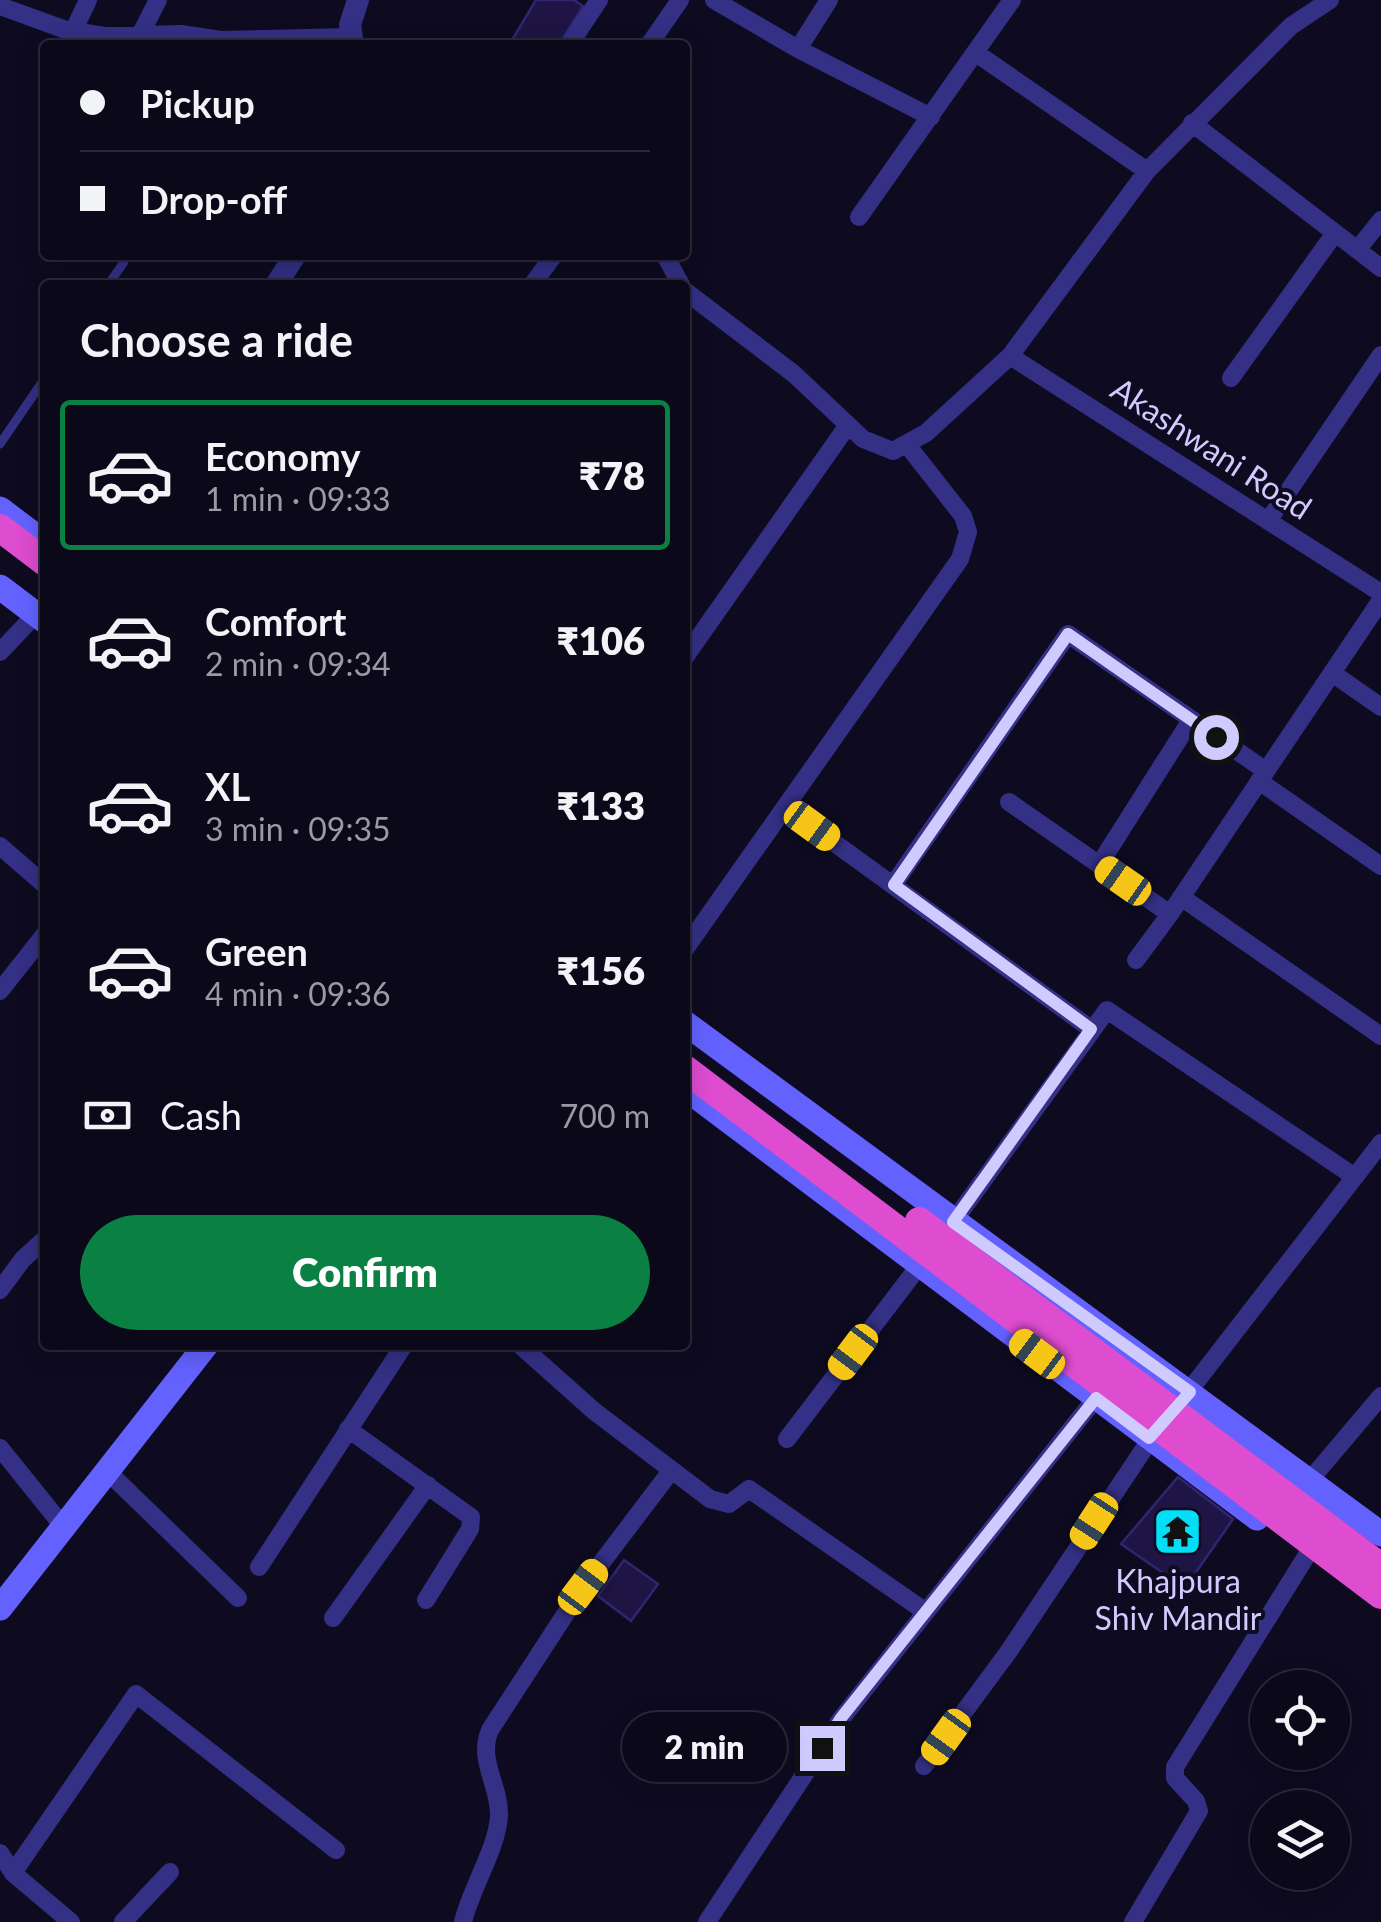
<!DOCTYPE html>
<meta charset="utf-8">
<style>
:root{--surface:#0a0819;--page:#131122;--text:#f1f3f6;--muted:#999aa2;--line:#2a2938;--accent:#0b8043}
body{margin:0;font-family:Lato,sans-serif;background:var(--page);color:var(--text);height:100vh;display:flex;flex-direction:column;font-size:38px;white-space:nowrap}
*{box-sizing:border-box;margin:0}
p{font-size:32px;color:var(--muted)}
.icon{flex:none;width:55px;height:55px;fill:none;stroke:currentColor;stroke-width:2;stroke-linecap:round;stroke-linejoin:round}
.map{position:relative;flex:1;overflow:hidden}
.details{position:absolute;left:40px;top:280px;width:650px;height:1070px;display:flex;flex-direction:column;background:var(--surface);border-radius:10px;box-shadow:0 5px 25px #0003,0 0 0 2px var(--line)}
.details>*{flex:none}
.banner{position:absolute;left:40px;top:40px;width:650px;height:220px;border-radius:10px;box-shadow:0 5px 25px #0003,0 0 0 2px var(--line);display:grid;align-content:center;height:220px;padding:0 40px;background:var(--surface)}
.fabs{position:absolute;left:1250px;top:1670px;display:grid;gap:20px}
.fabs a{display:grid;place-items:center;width:100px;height:100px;border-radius:50%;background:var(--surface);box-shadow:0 5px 25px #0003,0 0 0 2px var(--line);font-size:50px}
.end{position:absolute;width:45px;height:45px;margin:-22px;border:12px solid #d0cbff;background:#111;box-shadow:0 0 0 5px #111}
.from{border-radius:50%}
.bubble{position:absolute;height:70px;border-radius:35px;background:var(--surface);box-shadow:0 5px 25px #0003,0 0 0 2px var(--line);font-size:32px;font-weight:800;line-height:70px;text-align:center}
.car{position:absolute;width:30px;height:60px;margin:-30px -15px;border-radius:12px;box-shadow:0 0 8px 2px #0007;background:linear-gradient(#f5c518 24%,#345 0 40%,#f5c518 0 76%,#345 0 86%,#f5c518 0)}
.banner b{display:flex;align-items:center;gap:35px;height:95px;font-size:38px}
.banner b+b{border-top:2px solid var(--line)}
.banner i{width:25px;height:25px;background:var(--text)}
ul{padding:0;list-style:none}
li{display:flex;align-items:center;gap:30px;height:150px;margin:0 20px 15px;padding:0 20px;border:5px solid transparent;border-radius:10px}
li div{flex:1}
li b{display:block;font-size:38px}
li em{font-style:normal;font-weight:800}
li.selected{border-color:var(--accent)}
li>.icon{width:90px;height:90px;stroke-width:1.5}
h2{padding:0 40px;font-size:45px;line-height:120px}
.pay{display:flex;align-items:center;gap:25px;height:110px;padding:0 40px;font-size:38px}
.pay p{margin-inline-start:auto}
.cta{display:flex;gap:20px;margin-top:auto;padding:20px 40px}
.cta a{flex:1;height:115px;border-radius:60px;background:var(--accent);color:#fff;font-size:40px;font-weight:800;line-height:115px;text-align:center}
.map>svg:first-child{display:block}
.building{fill:#1e1544;stroke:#332473;stroke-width:2.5}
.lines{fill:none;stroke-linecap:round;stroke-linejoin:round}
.service{stroke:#333085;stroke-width:9}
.minor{stroke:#333085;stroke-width:18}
.tertiary{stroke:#333085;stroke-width:22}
.secondary{stroke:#6462ff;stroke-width:25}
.trunk{stroke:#de4cd0;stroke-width:28}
.trunk-bridge{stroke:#de4cd0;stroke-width:28}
.route{stroke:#d0cbff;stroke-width:12}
.labels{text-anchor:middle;stroke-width:8;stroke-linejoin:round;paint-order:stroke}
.street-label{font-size:32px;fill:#d0cbff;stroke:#0e0b21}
.poi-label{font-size:32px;fill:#d0cbff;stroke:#0e0b21}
</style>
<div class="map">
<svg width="1381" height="1922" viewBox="0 0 1381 1922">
<rect width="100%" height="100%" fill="#0e0b21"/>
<path class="building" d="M 536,0 L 574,0 L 583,6 L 559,45 L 509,45 Z
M 1178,1477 L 1233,1519 L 1185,1588 L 1121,1544 Z
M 624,1560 L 658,1584 L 631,1621 L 598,1596 Z"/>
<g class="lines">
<path class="service" d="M 108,285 L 124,262
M 0,444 L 45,378"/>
<path class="minor" d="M 714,0 L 798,49
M 829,0 L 798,49 L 931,117
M 0,6 L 66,30 L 105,36 L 181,34 L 221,40 L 350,37
M 73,32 L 88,0
M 139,37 L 158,0
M 569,45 L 599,0
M 649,45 L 680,0
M 976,53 L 1147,171
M 1192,123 L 1381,268
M 859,217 L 1012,0
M 1357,250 L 1381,220
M 665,255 L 681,285
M 532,285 L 554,255
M 685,291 L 794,374 L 863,439 L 893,451 L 926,433 L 1010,356 L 1147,171 L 1291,26 L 1330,0
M 1010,356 L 1381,593
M 1231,378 L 1335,233
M 1268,521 L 1381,355
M 0,652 L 36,614
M 685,657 L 848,425
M 1332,673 L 1381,707
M 1259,781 L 1381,866
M 1009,802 L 1170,914
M 785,807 L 1091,1029
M 0,846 L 45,885
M 1099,865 L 1191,720
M 893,885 L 1068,634 L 1266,771
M 1181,897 L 1381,1036
M 685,949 L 960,559 L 968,532 L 963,516 L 908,446
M 1136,960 L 1170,914 L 1381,600
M 0,991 L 45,934
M 953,1222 L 1107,1010 L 1355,1177
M 0,1290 L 23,1259 L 45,1239
M 520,1345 L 594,1411 L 710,1499 L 729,1504 L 749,1489 L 926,1612
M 1182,1400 L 1381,1143
M 348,1429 L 471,1517 L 470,1529 L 426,1600
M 787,1439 L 919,1266
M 0,1448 L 62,1525
M 107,1471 L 238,1598
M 1310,1480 L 1381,1396
M 259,1567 L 404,1345
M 333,1618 L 428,1485
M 924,1766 L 1009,1651 L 1156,1431
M 0,1853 L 13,1873 L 71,1922
M 13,1873 L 136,1694 L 336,1850
M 123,1922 L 170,1872
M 463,1922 C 471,1888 497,1849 499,1816 C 500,1785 477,1760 490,1730 L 583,1587 L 671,1471
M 707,1922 L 841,1719 L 1095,1399
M 1133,1922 L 1199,1811 L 1196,1801 L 1175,1778 L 1175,1767 L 1307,1555"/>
<path class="tertiary" d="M 353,45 L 350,25 L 358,0
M 276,285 L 295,255"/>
<path class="secondary" d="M 0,509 L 45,543
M 0,587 L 45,621
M 685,1023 L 1381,1534
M 685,1088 L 1257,1518
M 0,1608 L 206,1345"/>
<path class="trunk" d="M 0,528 L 45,562"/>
<path class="trunk-bridge" d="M 685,1069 L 1381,1595
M 919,1221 L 1381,1567"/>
</g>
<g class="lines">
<path class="route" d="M 822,1748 L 841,1718 L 1096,1398 L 1149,1438 L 1190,1392 L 953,1222 L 1091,1029 L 894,885 L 1068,634 L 1216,737"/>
</g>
<defs>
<symbol id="temple-square" viewBox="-11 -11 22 22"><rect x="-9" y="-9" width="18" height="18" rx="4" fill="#00dff6" stroke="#0e0b21"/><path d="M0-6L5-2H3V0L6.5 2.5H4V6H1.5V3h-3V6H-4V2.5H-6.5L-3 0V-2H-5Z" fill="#111"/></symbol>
</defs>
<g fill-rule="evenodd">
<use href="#temple-square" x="1150" y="1504" width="55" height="55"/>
</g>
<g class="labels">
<g class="street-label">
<text transform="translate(1211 449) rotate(33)" y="11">Akashwani Road</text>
</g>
<g class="poi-label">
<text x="1178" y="1593">Khajpura<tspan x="1178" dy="37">Shiv Mandir</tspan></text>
</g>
</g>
</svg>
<div class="fabs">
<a><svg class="icon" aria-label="locate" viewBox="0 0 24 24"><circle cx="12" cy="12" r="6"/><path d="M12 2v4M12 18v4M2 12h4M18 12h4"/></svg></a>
<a><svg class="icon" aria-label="layers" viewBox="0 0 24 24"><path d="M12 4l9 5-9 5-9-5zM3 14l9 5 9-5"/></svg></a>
</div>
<i class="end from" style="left:1216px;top:737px"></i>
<i class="end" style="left:822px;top:1748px"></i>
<div class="bubble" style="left:622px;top:1712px;width:165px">2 min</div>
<i class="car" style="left:812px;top:826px;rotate:126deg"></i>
<i class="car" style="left:1123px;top:881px;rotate:305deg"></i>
<i class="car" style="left:853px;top:1352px;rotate:217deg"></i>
<i class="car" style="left:1037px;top:1354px;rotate:307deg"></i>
<i class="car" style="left:1094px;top:1521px;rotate:213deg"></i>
<i class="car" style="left:583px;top:1587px;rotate:37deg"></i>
<i class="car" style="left:946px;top:1737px;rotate:216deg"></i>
<div class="banner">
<b><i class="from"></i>Pickup</b>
<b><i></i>Drop-off</b>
</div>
<section class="details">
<h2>Choose a ride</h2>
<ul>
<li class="selected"><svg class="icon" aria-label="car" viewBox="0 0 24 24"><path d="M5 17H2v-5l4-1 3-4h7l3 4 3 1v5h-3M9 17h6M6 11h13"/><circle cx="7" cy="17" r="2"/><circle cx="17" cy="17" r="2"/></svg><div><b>Economy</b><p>1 min · 09:33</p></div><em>₹78</em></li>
<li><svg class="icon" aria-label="car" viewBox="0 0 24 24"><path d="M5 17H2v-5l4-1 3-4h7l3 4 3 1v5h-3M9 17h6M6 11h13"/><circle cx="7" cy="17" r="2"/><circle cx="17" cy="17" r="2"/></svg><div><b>Comfort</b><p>2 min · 09:34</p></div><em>₹106</em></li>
<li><svg class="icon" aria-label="car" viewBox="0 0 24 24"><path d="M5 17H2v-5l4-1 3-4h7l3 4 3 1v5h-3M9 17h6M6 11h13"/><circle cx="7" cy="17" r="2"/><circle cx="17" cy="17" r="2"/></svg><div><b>XL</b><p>3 min · 09:35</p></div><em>₹133</em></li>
<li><svg class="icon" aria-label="car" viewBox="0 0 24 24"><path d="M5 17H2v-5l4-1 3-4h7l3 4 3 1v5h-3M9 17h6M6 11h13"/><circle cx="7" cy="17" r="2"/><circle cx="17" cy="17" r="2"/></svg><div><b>Green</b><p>4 min · 09:36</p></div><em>₹156</em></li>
</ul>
<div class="pay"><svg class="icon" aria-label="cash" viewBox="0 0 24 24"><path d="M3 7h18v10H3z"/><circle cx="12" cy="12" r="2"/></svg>Cash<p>700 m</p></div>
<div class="cta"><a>Confirm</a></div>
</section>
</div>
